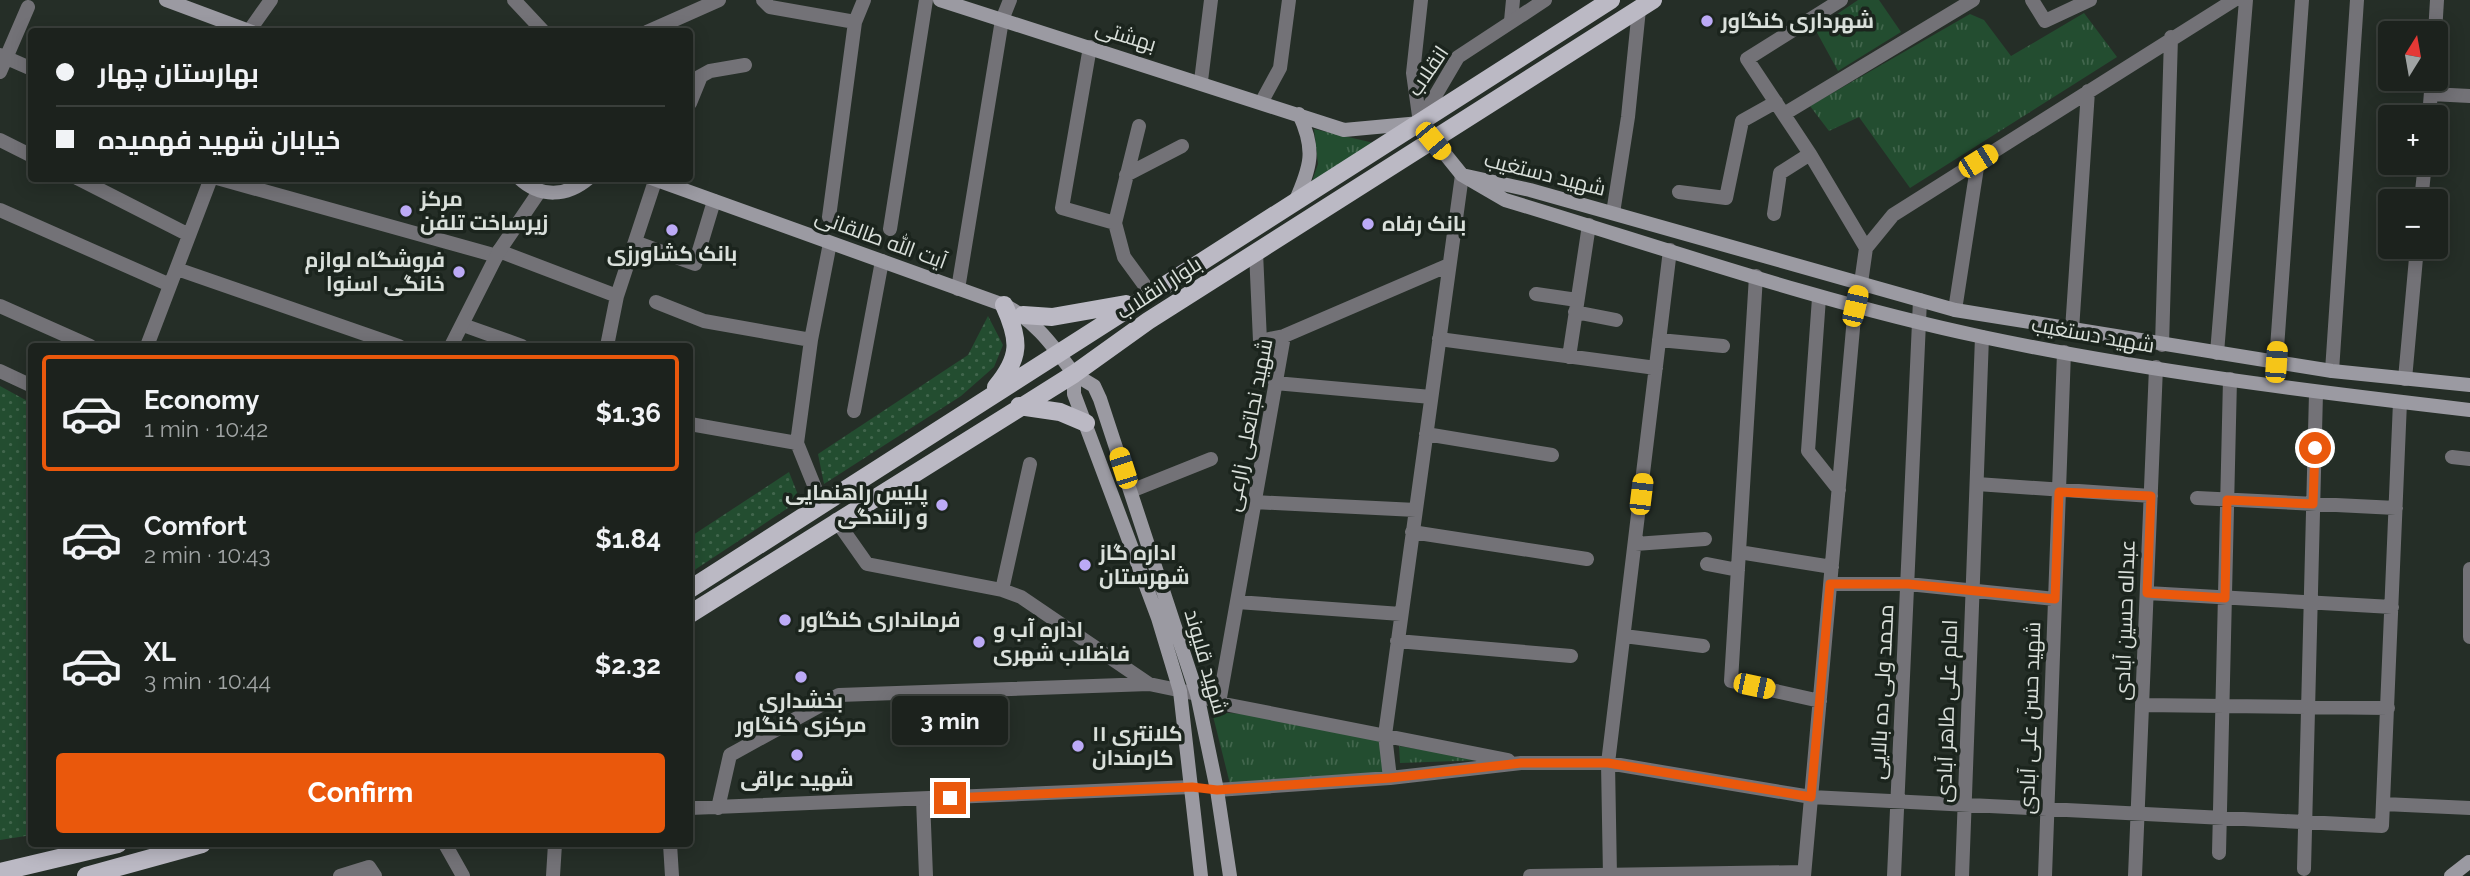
<!DOCTYPE html>
<meta charset="utf-8">
<style>
:root{--surface:#1c221d;--page:#252a26;--text:#f1f3f6;--muted:#a0a4a4;--line:#3a3f3b;--accent:#ea580c}
body{margin:0;font-family:Raleway,Cairo,sans-serif;background:var(--page);color:var(--text);height:100vh;display:flex;flex-direction:column;font-size:26px;white-space:nowrap}
*{box-sizing:border-box;margin:0}
p{font-size:23px;color:var(--muted)}
.icon{flex:none;width:38px;height:38px;fill:none;stroke:currentColor;stroke-width:2;stroke-linecap:round;stroke-linejoin:round}
.map{position:relative;flex:1;overflow:hidden}
.panel{position:absolute;left:28px;top:343px;width:665px;height:504px;display:flex;flex-direction:column;background:var(--surface);border-radius:7px;box-shadow:0 4px 18px #0003,0 0 0 2px var(--line)}
.panel>*{flex:none}
.hud{position:absolute;left:28px;top:28px;width:665px;height:154px;border-radius:7px;box-shadow:0 4px 18px #0003,0 0 0 2px var(--line);display:grid;align-content:center;height:154px;padding:0 28px;background:var(--surface)}
.needle{width:46px;rotate:11deg}
.fabs{position:absolute;left:2378px;top:21px;display:grid;gap:14px}
.fabs a{display:grid;place-items:center;width:70px;height:70px;border-radius:7px;background:var(--surface);box-shadow:0 4px 18px #0003,0 0 0 2px var(--line);font-size:35px}
.end{position:absolute;width:32px;height:32px;margin:-16px;border:9px solid #ea580c;background:#fff;box-shadow:0 0 0 4px #fff}
.from{border-radius:50%}
.bubble{position:absolute;height:49px;border-radius:7px;background:var(--surface);box-shadow:0 4px 18px #0003,0 0 0 2px var(--line);font-size:23px;font-weight:700;line-height:49px;text-align:center}
.car{position:absolute;width:21px;height:42px;margin:-21px -10px;border-radius:9px;box-shadow:0 0 5px 2px #0007;background:linear-gradient(#f5c518 24%,#345 0 40%,#f5c518 0 76%,#345 0 86%,#f5c518 0)}
.hud b{display:flex;align-items:center;gap:24px;height:66px;font-size:26px}
.hud b+b{border-top:2px solid var(--line)}
.hud i{width:18px;height:18px;background:var(--text)}
ul{padding:12px 0 0;list-style:none}
li{display:flex;align-items:center;gap:21px;height:116px;margin:0 14px 10px;padding:0 14px;border:4px solid transparent;border-radius:7px}
li div{flex:1}
li b{display:block;font-size:26px}
li em{font-style:normal;font-weight:700}
li.on{border-color:var(--accent)}
li>.icon{width:63px;height:63px;stroke-width:1.5}
.button{display:flex;gap:14px;margin-top:auto;padding:14px 28px}
.button a{flex:1;height:80px;border-radius:7px;background:var(--accent);color:#fff;font-size:28px;font-weight:700;line-height:80px;text-align:center}
.map>svg:first-child{display:block}
.grass{fill:url(#grass-tufts)}
.park{fill:url(#park-dots)}
.lines{fill:none;stroke-linecap:round;stroke-linejoin:round}
.minor{stroke:#737277;stroke-width:14}
.tertiary{stroke:#737277;stroke-width:14}
.secondary{stroke:#9b9aa2;stroke-width:14}
.primary{stroke:#bbb9c4;stroke-width:18}
.route{stroke:#ea580c;stroke-width:9}
.poi-dot{fill:#bcaaf6;stroke:#1b241d;stroke-width:2.5}
.labels{text-anchor:middle;stroke-width:7;stroke-linejoin:round;paint-order:stroke}
.poi-label{font-size:21px;font-weight:bold;fill:#dae0db;stroke:#1b241d;text-anchor:start}
.street-label{font-size:21px;fill:#dae0db;stroke:#1b241d}
</style>
<div class="map">
<svg width="2470" height="876" viewBox="0 0 2470 876">
<defs>
<pattern id="grass-tufts" width="24" height="20" patternUnits="userSpaceOnUse" patternTransform="scale(1.75)"><rect width="24" height="20" fill="#234d30"/><path d="M3 7l-1-3M5 7V3M7 7l1-3M15 17l-1-3M17 17v-4M19 17l1-3" fill="none" stroke="#42664d"/></pattern>
<pattern id="park-dots" width="8" height="8" patternUnits="userSpaceOnUse" patternTransform="scale(1.75)"><rect width="8" height="8" fill="#234d30"/><path d="M2 2h.1M6 6h.1" fill="none" stroke="#42664d" stroke-width="1.8" stroke-linecap="round"/></pattern>
</defs>
<rect width="100%" height="100%" fill="#252e27"/>
<path class="grass" d="M 1858,0 L 1879,0 L 1901,32 L 1838,71 L 1815,29 Z
M 2084,13 L 2117,57 L 1910,188 L 1859,117 L 1829,131 L 1810,106 L 1970,14 L 1984,20 L 2011,56 Z
M 1314,129 L 1374,143 L 1311,184 L 1318,164 Z
M 1212,712 L 1245,714 L 1379,740 L 1384,774 L 1230,784 Z
M 1399,746 L 1484,760 L 1400,763 Z"/>
<path class="park" d="M 988,316 L 1003,345 L 994,367 L 961,396 L 824,484 L 818,454 L 968,355 Z
M 0,386 L 31,403 L 32,835 L 0,840 Z
M 789,472 L 800,500 L 690,573 L 690,537 Z"/>
<g class="lines">
<path class="minor" d="M 514,0 L 544,32
M 763,0 L 770,7 L 855,22
M 1841,0 L 1747,59 L 1810,154 L 1866,248
M 2032,0 L 2045,21 L 2090,0
M 1511,21 L 1513,0
M 249,31 L 271,0
M 2435,33 L 2437,0
M 1090,47 L 1062,208 L 1115,223
M 0,55 L 32,69
M 0,72 L 28,7
M 1201,81 L 1211,0
M 690,82 L 710,71 L 745,65
M 2431,94 L 2470,96
M 1262,101 L 1280,68 L 1289,0
M 690,103 L 701,76
M 1784,114 L 1973,0
M 2429,117 L 2432,79
M 1420,123 L 1413,73 L 1421,0
M 1139,126 L 1115,223 L 1124,257 L 1151,294
M 0,140 L 32,156
M 1126,175 L 1182,146
M 77,178 L 189,235
M 217,178 L 497,256
M 1679,192 L 1726,198 L 1742,121 L 1776,102
M 2421,201 L 2425,163
M 0,210 L 170,285
M 1613,213 L 1628,117 L 1639,9
M 1774,214 L 1780,173 L 1810,154
M 829,217 L 855,22 L 864,0
M 890,229 L 926,0
M 635,242 L 695,264 L 714,201
M 499,251 L 617,296
M 1256,252 L 1260,341 L 1284,336 L 1449,265
M 177,269 L 399,346
M 1756,276 L 1731,681 L 1820,701
M 1861,283 L 1866,248 L 1893,215 L 2234,0
M 958,289 L 1002,20 L 1010,0
M 1536,294 L 1577,300
M 1819,298 L 1808,451 L 1839,490
M 656,302 L 704,321 L 811,340
M 0,306 L 90,346
M 1955,310 L 1978,161
M 1575,312 L 1616,320
M 463,325 L 522,346
M 2072,330 L 2088,91
M 1439,339 L 1656,368
M 1659,340 L 1723,346
M 2162,345 L 2171,37
M 147,346 L 211,178
M 607,346 L 617,296 L 656,178
M 2217,353 L 2246,0
M 1569,357 L 1589,225
M 2276,362 L 2302,0
M 2332,371 L 2357,0
M 2405,379 L 2417,247
M 1275,383 L 1431,397
M 854,411 L 882,261
M 690,424 L 797,443
M 1426,434 L 1552,455
M 2452,457 L 2470,459
M 1977,484 L 2151,496
M 1131,491 L 1211,459
M 2197,498 L 2396,508
M 1254,502 L 1416,510
M 822,505 L 797,443 L 811,340 L 830,243
M 836,520 L 867,564 L 1002,590 L 1021,597 L 1149,684 L 1197,694 L 1219,703 L 1508,760
M 1412,532 L 1587,559
M 1635,544 L 1705,539
M 1739,552 L 1832,567
M 1707,564 L 1738,570
M 2470,569 L 2470,637
M 1830,584 L 1908,584 L 2055,599
M 1002,590 L 1030,464
M 2147,593 L 2392,607
M 1237,602 L 1401,614
M 1624,636 L 1703,646
M 1397,641 L 1571,656
M 1219,703 L 1284,336
M 2142,705 L 2388,708
M 1390,778 L 1385,735 L 1462,175
M 1217,790 L 1390,778 L 1521,763 L 1608,763 L 1811,797 L 2382,826 L 2400,402
M 923,799 L 926,876
M 2384,804 L 2470,808
M 690,808 L 1192,787
M 718,808 L 730,755 L 839,695 L 1149,684
M 445,844 L 463,876
M 670,844 L 672,876
M 2219,853 L 2230,379
M 2304,869 L 2316,393
M 340,876 L 369,867 L 375,876
M 553,876 L 555,844
M 1530,876 L 1804,872
M 1610,876 L 1608,763 L 1670,250
M 1804,876 L 1855,306
M 1894,876 L 1920,300
M 1962,876 L 1982,337
M 2045,876 L 2064,352
M 2135,876 L 2156,367"/>
<path class="tertiary" d="M 647,32 L 719,0
M 1421,120 L 1458,57 L 1545,0
M 451,346 L 499,251 L 539,192
M 0,371 L 32,386"/>
<path class="secondary" d="M 166,0 L 252,32
M 940,0 L 1344,130 L 1420,123 L 1462,175
M 519,178 C 540,198 567,197 589,178
M 651,178 L 1004,305 C 1036,321 1053,346 1074,374
M 1295,202 C 1311,166 1316,150 1299,114
M 1074,374 L 1094,386 L 1100,399 L 1197,694 L 1217,790 L 1230,876
M 1074,374 L 1074,394 L 1158,618 L 1180,691 L 1201,876
M 2470,385 L 2332,371 L 1955,310 L 1530,190 L 1462,175 L 1505,200 C 1664,248 1821,303 1983,337 C 2144,371 2307,391 2470,410
M 2451,876 L 2469,862"/>
<path class="primary" d="M 1023,315 L 1052,317 L 1126,304
M 996,387 C 1021,357 1020,340 1004,305
M 1019,406 L 1060,412 L 1086,423
M 690,589 L 1611,0
M 690,614 L 1074,374 L 1148,321 L 1653,0
M 0,872 L 118,844
M 86,876 L 202,844"/>
</g>
<g class="lines">
<path class="route" d="M 950,798 L 1192,787 L 1217,790 L 1390,778 L 1521,763 L 1608,763 L 1811,797 L 1830,584 L 1908,584 L 2055,599 L 2059,492 L 2151,496 L 2147,593 L 2225,598 L 2227,500 L 2313,504 L 2315,448"/>
</g>
<g class="poi-dot">
<circle cx="1707" cy="21" r="7"/>
<circle cx="406" cy="211" r="7"/>
<circle cx="1368" cy="224" r="7"/>
<circle cx="672" cy="230" r="7"/>
<circle cx="459" cy="272" r="7"/>
<circle cx="942" cy="505" r="7"/>
<circle cx="1085" cy="565" r="7"/>
<circle cx="785" cy="620" r="7"/>
<circle cx="979" cy="642" r="7"/>
<circle cx="801" cy="677" r="7"/>
<circle cx="1078" cy="746" r="7"/>
<circle cx="797" cy="755" r="7"/>
</g>
<g class="labels">
<g class="poi-label">
<text x="1721" y="28">شهرداری کنگاور</text>
<text x="420" y="206">مرکز<tspan x="420" dy="24">زیرساخت تلفن</tspan></text>
<text x="1382" y="231">بانک رفاه</text>
<text x="672" y="261" text-anchor="middle">بانک کشاورزی</text>
<text x="445" y="267" text-anchor="end">فروشگاه لوازم<tspan x="445" dy="24">خانگی اسنوا</tspan></text>
<text x="928" y="500" text-anchor="end">پلیس راهنمایی<tspan x="928" dy="24">و رانندگی</tspan></text>
<text x="1099" y="560">اداره گاز<tspan x="1099" dy="24">شهرستان</tspan></text>
<text x="799" y="627">فرمانداری کنگاور</text>
<text x="993" y="637">اداره آب و<tspan x="993" dy="24">فاضلاب شهری</tspan></text>
<text x="801" y="708" text-anchor="middle">بخشداری<tspan x="801" dy="24">مرکزی کنگاور</tspan></text>
<text x="1092" y="741">کلانتری ۱۱<tspan x="1092" dy="24">کارمندان</tspan></text>
<text x="797" y="786" text-anchor="middle">شهید عراقی</text>
</g>
<g class="street-label">
<text transform="translate(1126 36) rotate(17)" y="7">بهشتی</text>
<text transform="translate(1428 71) rotate(-56)" y="7">انقلاب</text>
<text transform="translate(1545 174) rotate(14)" y="7">شهید دستغیب</text>
<text transform="translate(881 239) rotate(20)" y="7">آیت الله طالقانی</text>
<text transform="translate(1159 288) rotate(-33)" y="7">بلوار انقلاب</text>
<text transform="translate(2093 335) rotate(10)" y="7">شهید دستغیب</text>
<text transform="translate(1249 425) rotate(-79)" y="7">شهید نجاتعلی زارعی</text>
<text transform="translate(2125 620) rotate(-88)" y="7">عبداله حسین آبادی</text>
<text transform="translate(1206 662) rotate(74)" y="7">شهید قلیوند</text>
<text transform="translate(1882 692) rotate(-87)" y="7">محمد ولی ده بالایی</text>
<text transform="translate(1947 711) rotate(-88)" y="7">امام علی طاهر آبادی</text>
<text transform="translate(2030 718) rotate(-88)" y="7">شهید حسن علی آبادی</text>
</g>
</g>
</svg>
<div class="fabs">
<a><svg class="needle" viewBox="-14 -14 28 28"><path d="M0-13l5 13h-10z" fill="#e53935"/><path d="M0 13l5-13h-10z" fill="#a0a4a4"/></svg></a>
<a>+</a>
<a>−</a>
</div>
<i class="end from" style="left:2315px;top:448px"></i>
<i class="end" style="left:950px;top:798px"></i>
<div class="bubble" style="left:892px;top:696px;width:116px">3 min</div>
<i class="car" style="left:1433px;top:141px;rotate:140deg"></i>
<i class="car" style="left:1978px;top:161px;rotate:58deg"></i>
<i class="car" style="left:1855px;top:306px;rotate:13deg"></i>
<i class="car" style="left:2276px;top:362px;rotate:4deg"></i>
<i class="car" style="left:1123px;top:468px;rotate:342deg"></i>
<i class="car" style="left:1641px;top:494px;rotate:7deg"></i>
<i class="car" style="left:1754px;top:686px;rotate:102deg"></i>
<div class="hud">
<b><i class="from"></i>بهارستان چهار</b>
<b><i></i>خیابان شهید فهمیده</b>
</div>
<section class="panel">
<ul>
<li class="on"><svg class="icon" aria-label="car" viewBox="0 0 24 24"><path d="M5 17H2v-5l4-1 3-4h7l3 4 3 1v5h-3M9 17h6M6 11h13"/><circle cx="7" cy="17" r="2"/><circle cx="17" cy="17" r="2"/></svg><div><b>Economy</b><p>1 min · 10:42</p></div><em>$1.36</em></li>
<li><svg class="icon" aria-label="car" viewBox="0 0 24 24"><path d="M5 17H2v-5l4-1 3-4h7l3 4 3 1v5h-3M9 17h6M6 11h13"/><circle cx="7" cy="17" r="2"/><circle cx="17" cy="17" r="2"/></svg><div><b>Comfort</b><p>2 min · 10:43</p></div><em>$1.84</em></li>
<li><svg class="icon" aria-label="car" viewBox="0 0 24 24"><path d="M5 17H2v-5l4-1 3-4h7l3 4 3 1v5h-3M9 17h6M6 11h13"/><circle cx="7" cy="17" r="2"/><circle cx="17" cy="17" r="2"/></svg><div><b>XL</b><p>3 min · 10:44</p></div><em>$2.32</em></li>
</ul>
<div class="button"><a>Confirm</a></div>
</section>
</div>
